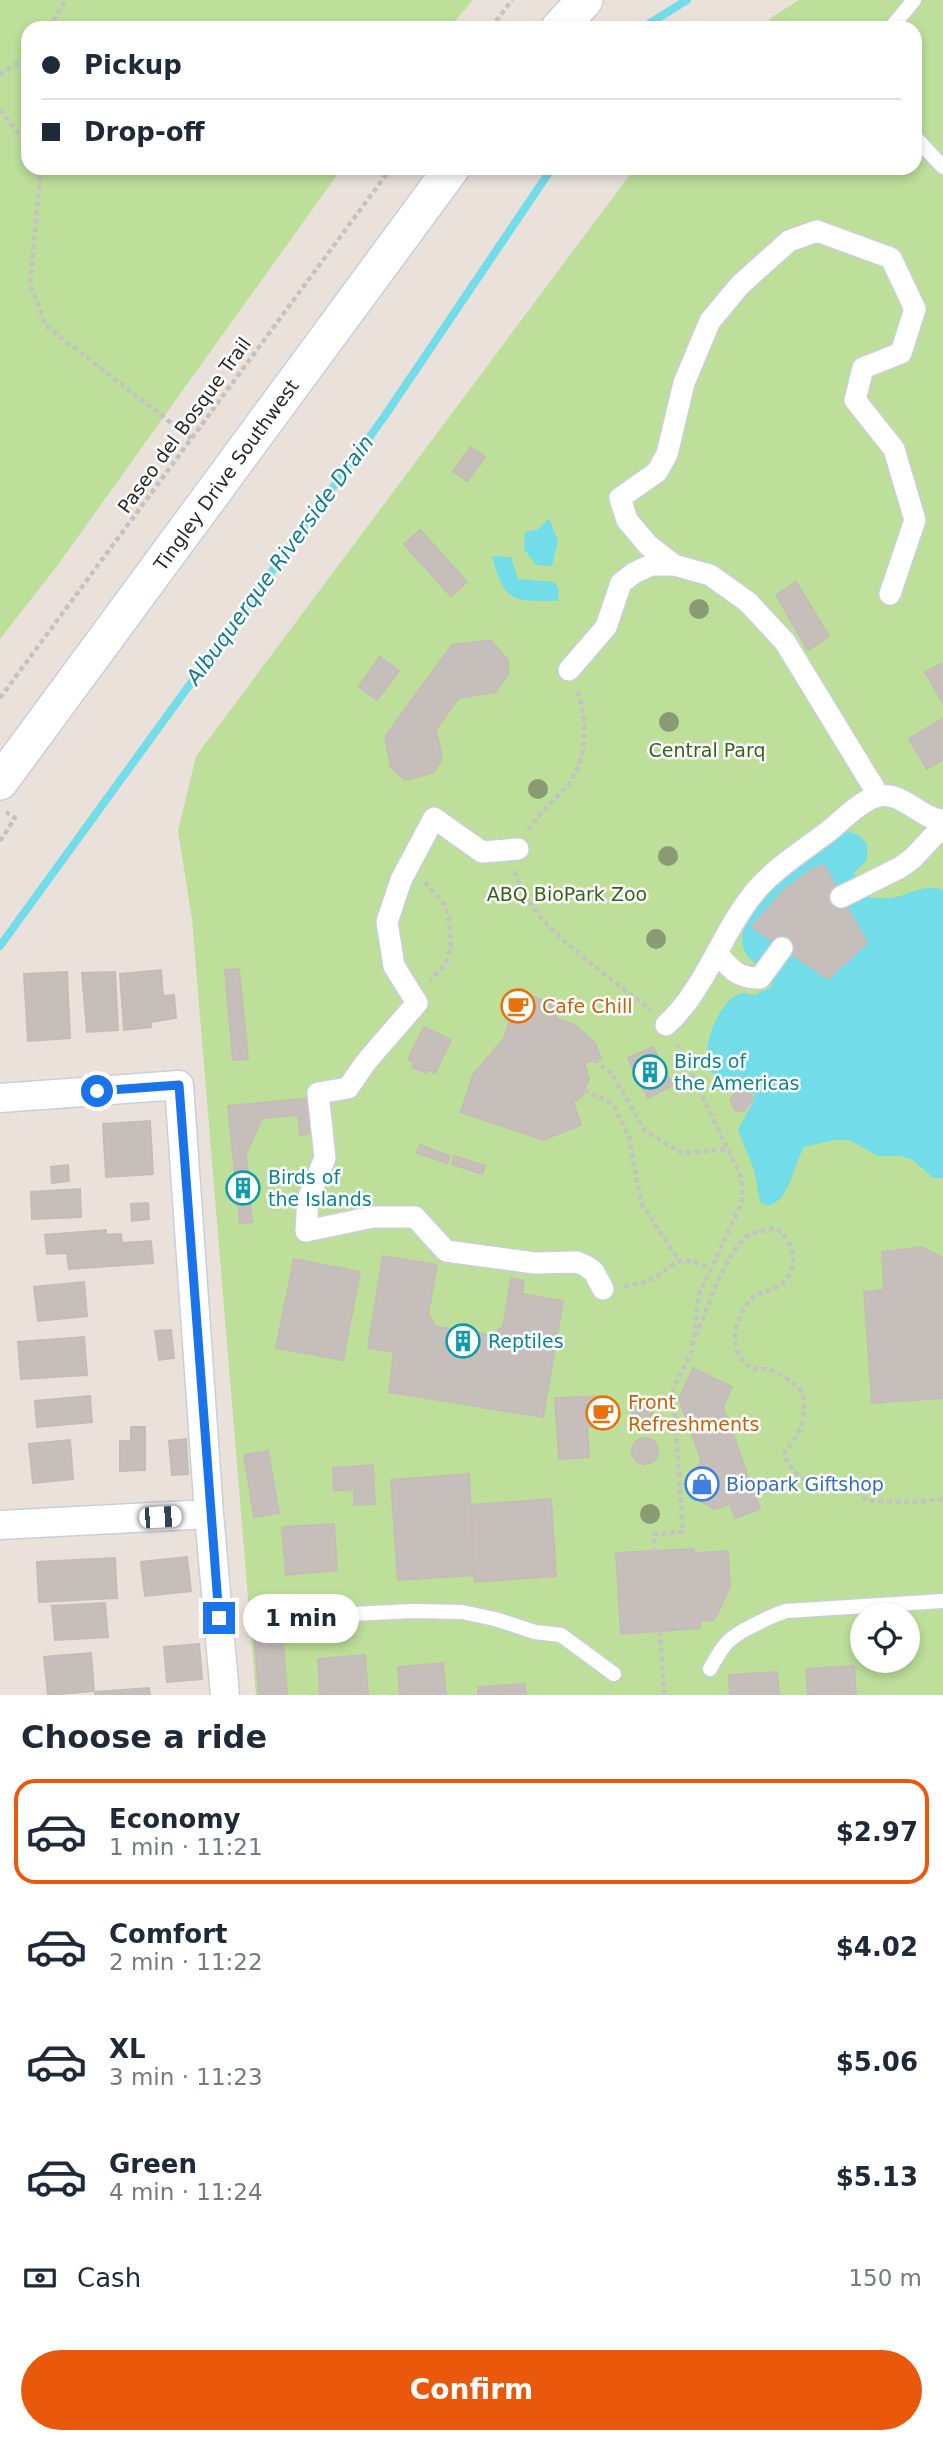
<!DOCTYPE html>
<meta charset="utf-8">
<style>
:root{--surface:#fff;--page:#f6f6f7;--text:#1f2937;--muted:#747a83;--line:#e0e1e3;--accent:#ea580c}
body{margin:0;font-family:"DejaVu Sans",sans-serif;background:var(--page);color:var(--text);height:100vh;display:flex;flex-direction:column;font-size:26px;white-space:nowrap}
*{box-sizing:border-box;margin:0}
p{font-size:23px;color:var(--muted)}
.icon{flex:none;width:38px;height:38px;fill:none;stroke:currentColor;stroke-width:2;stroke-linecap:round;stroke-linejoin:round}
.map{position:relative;height:1695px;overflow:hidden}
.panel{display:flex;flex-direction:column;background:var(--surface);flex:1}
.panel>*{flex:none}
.hud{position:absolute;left:21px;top:21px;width:901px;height:154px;border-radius:21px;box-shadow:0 4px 10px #0003;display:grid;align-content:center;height:154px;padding:0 21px;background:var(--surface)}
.controls{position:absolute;left:850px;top:1603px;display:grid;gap:14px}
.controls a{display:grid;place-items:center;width:70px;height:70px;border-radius:50%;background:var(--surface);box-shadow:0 4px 10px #0003;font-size:35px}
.end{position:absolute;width:32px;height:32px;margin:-16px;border:9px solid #1a73e8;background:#fff;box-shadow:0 0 0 4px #fff}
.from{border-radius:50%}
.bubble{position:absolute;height:49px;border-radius:24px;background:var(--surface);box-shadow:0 4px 10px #0003;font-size:23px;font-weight:700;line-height:49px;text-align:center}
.car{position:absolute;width:21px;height:42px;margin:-21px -10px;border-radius:9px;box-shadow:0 0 5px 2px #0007;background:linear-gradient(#fff 24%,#345 0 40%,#fff 0 76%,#345 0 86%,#fff 0)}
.hud b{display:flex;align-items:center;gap:24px;height:66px;font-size:26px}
.hud b+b{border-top:2px solid var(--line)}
.hud i{width:18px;height:18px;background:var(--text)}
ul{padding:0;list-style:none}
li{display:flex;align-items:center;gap:21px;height:105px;margin:0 14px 10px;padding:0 7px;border:4px solid transparent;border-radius:21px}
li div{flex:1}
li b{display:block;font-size:26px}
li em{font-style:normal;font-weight:700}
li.on{border-color:var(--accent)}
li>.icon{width:63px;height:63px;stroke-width:1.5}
h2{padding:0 21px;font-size:32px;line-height:84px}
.pay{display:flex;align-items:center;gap:18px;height:77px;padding:0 21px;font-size:26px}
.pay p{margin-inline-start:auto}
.cta{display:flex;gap:14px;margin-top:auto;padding:14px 21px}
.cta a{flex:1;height:80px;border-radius:42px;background:var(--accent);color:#fff;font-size:28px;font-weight:700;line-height:80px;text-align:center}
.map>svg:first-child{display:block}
.green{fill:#bddf9a;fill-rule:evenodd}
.water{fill:#72dde8}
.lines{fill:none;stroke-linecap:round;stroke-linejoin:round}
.stream{stroke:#72dde8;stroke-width:8}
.building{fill:#c6bebb;stroke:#c5bdb5;stroke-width:2}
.service-casing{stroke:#c9cfda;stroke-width:17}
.pedestrian-casing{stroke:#c9cfda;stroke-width:24}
.minor-casing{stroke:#c9cfda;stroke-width:31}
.tertiary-casing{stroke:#c9cfda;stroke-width:38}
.path{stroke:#c3c3c3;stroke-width:4.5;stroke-dasharray:5 3.5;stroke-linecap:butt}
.service{stroke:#fff;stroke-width:14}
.pedestrian{stroke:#fff;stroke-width:21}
.minor{stroke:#fff;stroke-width:28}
.tertiary{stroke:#fff;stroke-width:35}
.tree{fill:#889b72}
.route{stroke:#1a73e8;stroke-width:9}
.labels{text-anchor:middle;stroke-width:5;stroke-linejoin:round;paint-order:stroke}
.street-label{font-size:19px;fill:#292929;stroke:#fff}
.park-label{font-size:19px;fill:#37611d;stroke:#fff}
.food-label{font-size:19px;fill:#c56008;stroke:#fff;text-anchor:start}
.culture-label{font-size:19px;fill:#0d838f;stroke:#fff;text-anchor:start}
.shop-label{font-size:19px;fill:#366cbe;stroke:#fff;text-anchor:start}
.water-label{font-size:21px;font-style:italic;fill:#147c91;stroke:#fff}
</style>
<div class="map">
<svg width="943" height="1695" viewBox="0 0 943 1695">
<rect width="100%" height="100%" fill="#eae1db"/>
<path class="green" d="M 0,0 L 473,0 L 449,28 L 28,28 L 28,168 L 342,168 L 57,566 L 0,639 Z
M 799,0 L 943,0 L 943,1695 L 256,1695 L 192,919 L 178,831 L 196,756 L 635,168 L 915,168 L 915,28 L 761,28 L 772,17 ZM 863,1615 L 908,1615 L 908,1661 L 863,1661 Z"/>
<path class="water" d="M 549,518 L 558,541 L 552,566 L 536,565 L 524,549 L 525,532 L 538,529 Z
M 492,556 L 511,557 L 518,579 L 554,582 L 559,589 L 558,601 C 512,602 504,602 492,556 Z
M 846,831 L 859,835 L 867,844 L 867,860 L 854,873 L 866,897 C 873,897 881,899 888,898 C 907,897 924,882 943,890 L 943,1178 L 933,1178 L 913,1160 L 901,1156 L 878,1156 L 849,1140 L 834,1140 L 804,1147 C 794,1164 790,1199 769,1206 L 760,1202 L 754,1170 L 738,1130 L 755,1098 L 750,1087 C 736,1086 720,1084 711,1071 C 697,1053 720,996 743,993 C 745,993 751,995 754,995 L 772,987 L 769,973 C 762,966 749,962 745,952 C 725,908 817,854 846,831 Z"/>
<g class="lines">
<path class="stream" d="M 646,28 L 650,23 L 687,0
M 0,946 L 384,417 L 552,168"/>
</g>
<path class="building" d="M 471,447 L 485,457 L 467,481 L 453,471 Z
M 420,530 L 467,582 L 451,596 L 404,544 Z
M 796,582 L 829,636 L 808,650 L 776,595 Z
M 490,640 L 508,660 L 508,675 L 495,692 L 459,698 L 436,729 L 442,759 L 433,773 L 405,780 L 391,767 L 385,737 L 452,645 Z
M 380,657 L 399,671 L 377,700 L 359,686 Z
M 943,663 L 943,703 L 925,672 Z
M 943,718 L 943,759 L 927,769 L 909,739 Z
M 824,865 L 867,943 L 828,979 L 752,927 L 784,890 L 812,869 Z
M 239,969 L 248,1059 L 233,1060 L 225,970 Z
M 161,970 L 163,996 L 174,995 L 176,1018 L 151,1022 L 151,1027 L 124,1030 L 120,974 Z
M 67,972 L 70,1038 L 28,1041 L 24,974 Z
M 115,972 L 118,1030 L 87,1032 L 82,973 Z
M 518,992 L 556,1004 L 556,1018 L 575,1025 L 595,1043 L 601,1058 L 584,1063 L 589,1079 L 581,1097 L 573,1102 L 581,1125 L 543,1140 L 461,1112 L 473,1075 L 504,1039 Z
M 424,1027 L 451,1040 L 435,1073 L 428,1069 L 426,1073 L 412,1067 L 414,1063 L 408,1059 Z
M 653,1047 L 673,1085 L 648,1098 L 628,1058 Z
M 737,1090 L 749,1091 L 753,1099 L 744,1111 L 735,1110 L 730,1100 Z
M 310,1098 L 313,1133 L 300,1135 L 298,1115 L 262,1118 L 246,1154 L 252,1222 L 240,1223 L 228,1106 Z
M 150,1121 L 153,1174 L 106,1177 L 103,1124 Z
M 420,1145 L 450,1156 L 447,1163 L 417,1153 Z
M 454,1156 L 485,1166 L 482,1174 L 452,1164 Z
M 68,1165 L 69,1181 L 52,1183 L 51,1167 Z
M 80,1189 L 81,1217 L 32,1219 L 31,1192 Z
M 148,1203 L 149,1219 L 132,1221 L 131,1204 Z
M 106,1230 L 106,1235 L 121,1234 L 122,1243 L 151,1241 L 153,1263 L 69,1269 L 67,1253 L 47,1254 L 45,1235 Z
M 921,1247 L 943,1258 L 943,1398 L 872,1403 L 864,1292 L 884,1290 L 882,1252 Z
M 383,1256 L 437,1265 L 428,1314 L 436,1327 L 491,1335 L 503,1327 L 511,1278 L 524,1281 L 522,1294 L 563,1301 L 543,1417 L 389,1392 L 394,1352 L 368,1348 Z
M 294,1259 L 360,1272 L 343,1360 L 276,1348 Z
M 84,1282 L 87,1316 L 38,1321 L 34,1287 Z
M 171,1330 L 174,1358 L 159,1360 L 155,1331 Z
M 84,1337 L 87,1375 L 21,1379 L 18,1342 Z
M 693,1368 L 732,1387 L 723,1407 L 760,1509 L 735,1518 L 730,1504 L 714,1509 L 699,1500 L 693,1484 L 701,1459 L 679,1399 Z
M 90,1396 L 92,1422 L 37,1427 L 35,1401 Z
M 607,1396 L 608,1426 L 587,1427 L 589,1457 L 559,1459 L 555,1398 Z
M631 1409a11 11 0 1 1 22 0a11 11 0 1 1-22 0Z
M 131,1427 L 145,1427 L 145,1470 L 120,1471 L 120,1441 L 131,1441 Z
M632 1451a13 13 0 1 1 26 0a13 13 0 1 1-26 0Z
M 186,1439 L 188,1474 L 172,1475 L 169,1441 Z
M 70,1440 L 73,1479 L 33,1483 L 29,1444 Z
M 268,1451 L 279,1513 L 254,1517 L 244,1455 Z
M 373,1465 L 375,1504 L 354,1505 L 354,1489 L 334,1491 L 333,1468 Z
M 469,1474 L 474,1575 L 398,1580 L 391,1480 Z
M 551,1499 L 556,1576 L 475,1582 L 471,1505 Z
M 334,1524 L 337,1570 L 286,1575 L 282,1527 Z
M 694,1549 L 694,1553 L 728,1551 L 730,1587 L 714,1620 L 700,1621 L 700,1628 L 621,1634 L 616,1553 Z
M 187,1557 L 191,1591 L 145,1596 L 141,1562 Z
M 115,1558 L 117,1598 L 39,1602 L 37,1562 Z
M 105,1603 L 108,1637 L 55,1640 L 52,1606 Z
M 281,1614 L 287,1695 L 259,1695 L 253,1616 Z
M 199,1644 L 202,1679 L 167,1682 L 164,1647 Z
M 91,1653 L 94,1691 L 48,1695 L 44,1657 Z
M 365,1655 L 368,1695 L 320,1695 L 318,1659 Z
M 443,1663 L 446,1695 L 400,1695 L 398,1667 Z
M 854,1666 L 856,1695 L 808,1695 L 806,1669 Z
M 777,1672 L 779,1695 L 730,1695 L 729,1675 Z
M 525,1684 L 526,1695 L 478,1695 L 478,1687 Z
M 149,1688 L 150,1695 L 95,1695 L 95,1692 Z"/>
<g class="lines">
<defs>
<path id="service" d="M 891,28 L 914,0
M 915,137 L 943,167
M 290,1617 L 413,1611 L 462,1612 L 495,1619 L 535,1632 L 561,1635 L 614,1674
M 710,1669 C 724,1643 728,1638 754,1625 C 766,1619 773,1615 786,1611 L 943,1601"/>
<path id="pedestrian" d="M 674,565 L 648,545 L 627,520 L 620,498 L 657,472 L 667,454 L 684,383 L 710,321 L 740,285 L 789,241 L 817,231 L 891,258 L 915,309 L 901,353 L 863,368 L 855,400 L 894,449 L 915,520 L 890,594
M 569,670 L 606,627 L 621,583 L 634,573 L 651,565 L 674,565 L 710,575 L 748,602 L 785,642 L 879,796
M 518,849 L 482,852 L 434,818 L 401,880 L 387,922 L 394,966 L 417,1003 L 366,1062 L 348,1088 L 318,1093 L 325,1158 L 308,1199 L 306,1231 L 373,1217 L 415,1217 L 446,1251 L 535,1263 L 577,1262 L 586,1266 L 594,1272 L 603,1289
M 841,897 L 901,867 L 913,858 L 943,826
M 717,953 C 730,969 739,979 760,978 L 782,948
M 666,1025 C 707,988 723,927 759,887 C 779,865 807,848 830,830 C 842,820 864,798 879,796 C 904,792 920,819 943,820"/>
<path id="minor" d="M 0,1098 L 179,1085 L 209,1514 L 225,1695
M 0,1525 L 209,1514"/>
<path id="tertiary" d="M 559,28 L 585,0
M 0,782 L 452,168"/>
</defs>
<use href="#service" class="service-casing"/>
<use href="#pedestrian" class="pedestrian-casing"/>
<use href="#minor" class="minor-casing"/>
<use href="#tertiary" class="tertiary-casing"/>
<path class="path" d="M 49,28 L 65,0
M 491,28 L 512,0
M 0,75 L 28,56
M 0,110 L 28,146
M 41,168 L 30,283 L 46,326 L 192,439
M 0,698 L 391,168
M 528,830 C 539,813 555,800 568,785 C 588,759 588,720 577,690
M 0,841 L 15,818 L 6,812
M 515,871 C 524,921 611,978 651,1010
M 425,882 L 444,904 L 449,917 L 451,949 L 446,963 L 430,980
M 594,1060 L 612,1074 L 645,1131 L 682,1153 L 728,1149
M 584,1090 L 613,1104 L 629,1136 L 641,1203 L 679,1261
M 624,1286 C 632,1285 640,1284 647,1281 C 676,1269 671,1250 710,1268
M 696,1336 C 706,1312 726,1253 745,1238 C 753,1231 765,1231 775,1228 C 794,1240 801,1266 783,1283 C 777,1290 762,1290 754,1296 C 745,1303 736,1323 735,1334 C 734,1348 741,1365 755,1369 C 759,1369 763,1369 766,1369 C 777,1372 797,1383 802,1393 C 805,1401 804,1418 801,1426 C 798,1436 790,1445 784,1454 L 789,1465 L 802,1479 L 820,1488 L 850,1487 L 868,1501 L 919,1502 L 943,1499
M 655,1552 L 654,1534 L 683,1532 L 673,1389 L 692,1351 L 699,1294 L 740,1207 L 743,1197 L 741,1177 L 677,1044
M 660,1631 L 664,1695"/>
<use href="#service" class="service"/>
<use href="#pedestrian" class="pedestrian"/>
<use href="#minor" class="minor"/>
<use href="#tertiary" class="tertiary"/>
</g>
<g class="tree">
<circle cx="699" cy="609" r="10"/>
<circle cx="669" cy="722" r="10"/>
<circle cx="538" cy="789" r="10"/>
<circle cx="668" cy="856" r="10"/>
<circle cx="656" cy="939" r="10"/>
<circle cx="650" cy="1514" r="10"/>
</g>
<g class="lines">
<path class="route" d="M 97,1091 L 179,1085 L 219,1618"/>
</g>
<defs>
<symbol id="cafe-ring" viewBox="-11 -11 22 22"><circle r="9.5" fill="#fff" stroke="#e8710a" stroke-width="1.5"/><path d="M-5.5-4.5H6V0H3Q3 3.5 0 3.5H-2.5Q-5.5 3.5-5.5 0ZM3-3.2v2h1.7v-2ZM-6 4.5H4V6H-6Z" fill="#e8710a"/></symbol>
<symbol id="building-ring" viewBox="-11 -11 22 22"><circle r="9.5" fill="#fff" stroke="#0f9aa8" stroke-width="1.5"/><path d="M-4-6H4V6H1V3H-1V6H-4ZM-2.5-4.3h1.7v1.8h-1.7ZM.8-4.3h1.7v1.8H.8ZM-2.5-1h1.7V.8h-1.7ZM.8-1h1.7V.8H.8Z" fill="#0f9aa8"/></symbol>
<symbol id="shop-ring" viewBox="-11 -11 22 22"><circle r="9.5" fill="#fff" stroke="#3f7fe0" stroke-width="1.5"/><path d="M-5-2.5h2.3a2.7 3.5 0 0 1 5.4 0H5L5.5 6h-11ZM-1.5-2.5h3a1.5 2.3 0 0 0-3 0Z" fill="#3f7fe0"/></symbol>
</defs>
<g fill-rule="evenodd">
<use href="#cafe-ring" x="499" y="987" width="38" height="38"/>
<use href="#building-ring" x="631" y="1053" width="38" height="38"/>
<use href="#building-ring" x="224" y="1169" width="38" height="38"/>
<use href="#building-ring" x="444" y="1322" width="38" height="38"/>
<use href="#cafe-ring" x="584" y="1394" width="38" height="38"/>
<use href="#shop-ring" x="683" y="1465" width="38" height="38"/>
</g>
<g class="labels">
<g class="street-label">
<text transform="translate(184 425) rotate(-54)" y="7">Paseo del Bosque Trail</text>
<text transform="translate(226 475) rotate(-54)" y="7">Tingley Drive Southwest</text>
</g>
<g class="park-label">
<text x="707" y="757">Central Parq</text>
<text x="567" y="901">ABQ BioPark Zoo</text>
</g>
<g class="food-label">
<text x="542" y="1013">Cafe Chill</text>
<text x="628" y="1409">Front<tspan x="628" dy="22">Refreshments</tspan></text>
</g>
<g class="culture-label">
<text x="674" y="1068">Birds of<tspan x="674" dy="22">the Americas</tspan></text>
<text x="268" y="1184">Birds of<tspan x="268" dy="22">the Islands</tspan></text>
<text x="488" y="1348">Reptiles</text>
</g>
<g class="shop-label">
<text x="726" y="1491">Biopark Giftshop</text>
</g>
<g class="water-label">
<text transform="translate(280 560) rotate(-54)" y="7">Albuquerque Riverside Drain</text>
</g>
</g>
</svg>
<div class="controls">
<a><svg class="icon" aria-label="locate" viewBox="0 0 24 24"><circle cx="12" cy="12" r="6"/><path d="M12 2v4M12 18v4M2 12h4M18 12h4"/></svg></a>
</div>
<i class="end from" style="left:97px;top:1091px"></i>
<i class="end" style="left:219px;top:1618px"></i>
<div class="bubble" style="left:243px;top:1594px;width:116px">1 min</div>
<i class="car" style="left:160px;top:1517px;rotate:87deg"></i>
<div class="hud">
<b><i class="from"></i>Pickup</b>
<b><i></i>Drop-off</b>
</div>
</div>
<section class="panel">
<h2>Choose a ride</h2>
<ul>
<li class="on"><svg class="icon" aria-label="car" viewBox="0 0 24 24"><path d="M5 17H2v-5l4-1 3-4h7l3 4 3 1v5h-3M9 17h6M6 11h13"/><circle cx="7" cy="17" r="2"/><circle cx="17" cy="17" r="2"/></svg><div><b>Economy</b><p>1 min · 11:21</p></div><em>$2.97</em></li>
<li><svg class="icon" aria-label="car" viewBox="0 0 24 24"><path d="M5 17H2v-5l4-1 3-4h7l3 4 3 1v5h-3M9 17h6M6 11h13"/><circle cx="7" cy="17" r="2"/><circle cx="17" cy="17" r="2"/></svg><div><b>Comfort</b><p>2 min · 11:22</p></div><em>$4.02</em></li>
<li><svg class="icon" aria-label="car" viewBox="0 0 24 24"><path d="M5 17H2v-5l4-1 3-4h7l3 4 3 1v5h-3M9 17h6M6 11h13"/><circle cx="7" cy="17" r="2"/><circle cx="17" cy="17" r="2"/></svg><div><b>XL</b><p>3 min · 11:23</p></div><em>$5.06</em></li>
<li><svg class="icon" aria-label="car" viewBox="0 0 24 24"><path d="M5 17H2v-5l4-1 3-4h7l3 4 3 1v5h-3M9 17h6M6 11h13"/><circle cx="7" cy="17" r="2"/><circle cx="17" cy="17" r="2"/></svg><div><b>Green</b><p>4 min · 11:24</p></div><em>$5.13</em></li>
</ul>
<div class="pay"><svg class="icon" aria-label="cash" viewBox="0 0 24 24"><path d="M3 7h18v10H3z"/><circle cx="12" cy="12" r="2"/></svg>Cash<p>150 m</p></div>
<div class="cta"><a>Confirm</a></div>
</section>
